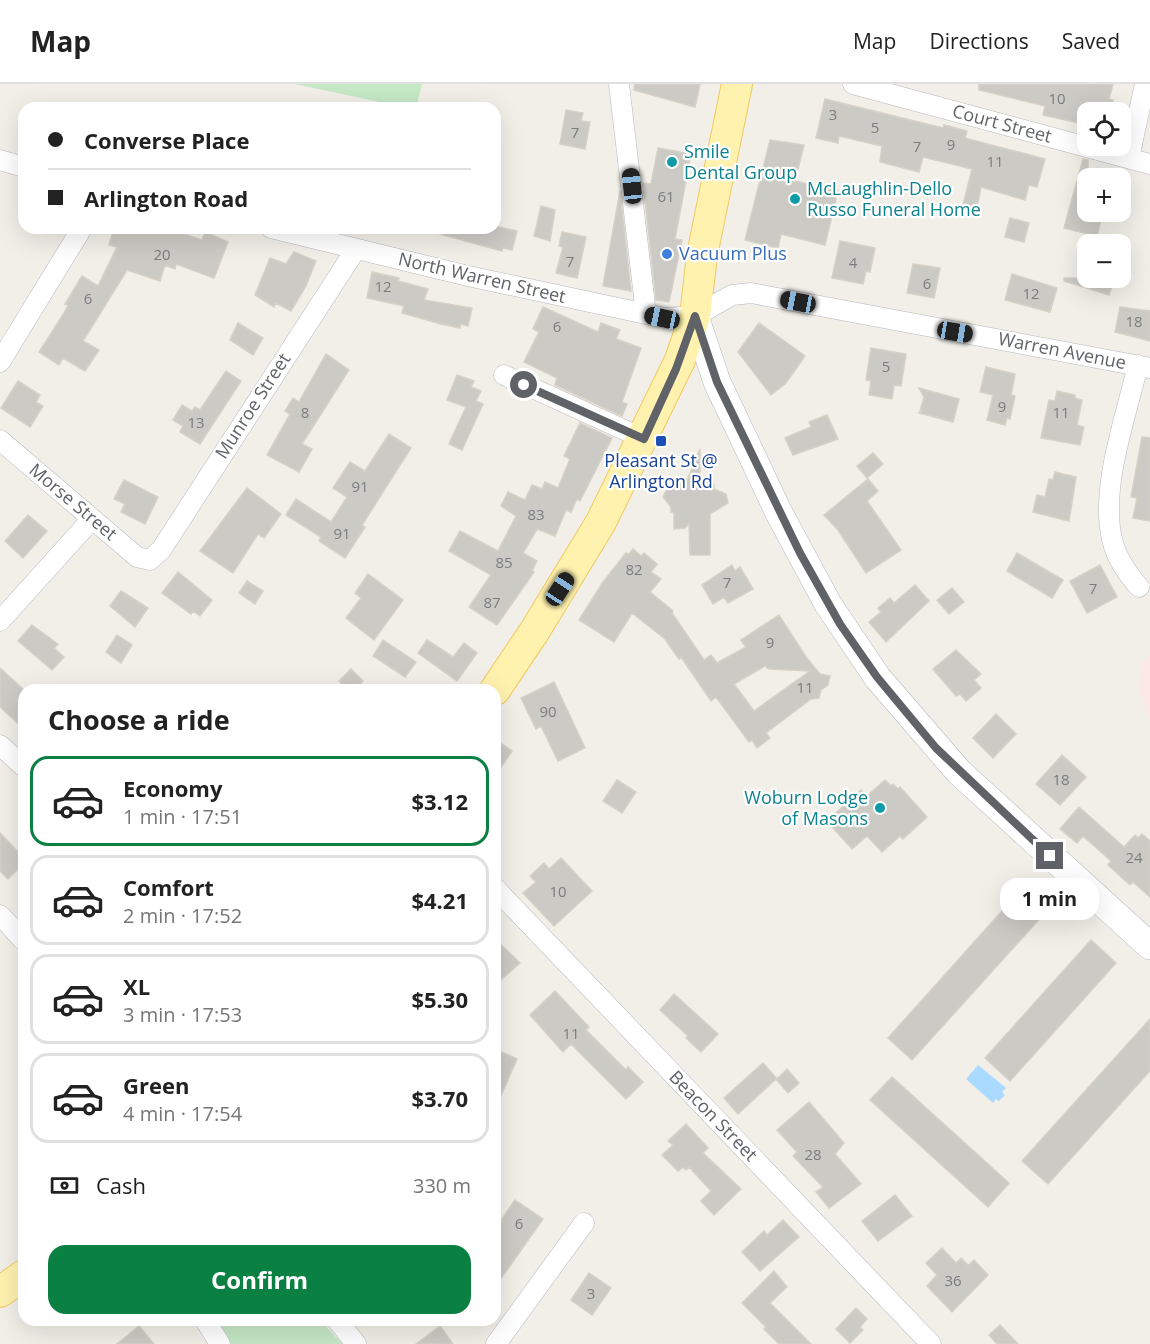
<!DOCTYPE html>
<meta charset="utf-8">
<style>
:root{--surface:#fff;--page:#f6f6f6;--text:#222;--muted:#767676;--line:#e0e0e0;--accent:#0b8043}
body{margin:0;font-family:"Open Sans",sans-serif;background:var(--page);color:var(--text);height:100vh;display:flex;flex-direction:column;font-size:22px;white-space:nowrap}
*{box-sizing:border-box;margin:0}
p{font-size:20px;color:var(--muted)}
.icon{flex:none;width:33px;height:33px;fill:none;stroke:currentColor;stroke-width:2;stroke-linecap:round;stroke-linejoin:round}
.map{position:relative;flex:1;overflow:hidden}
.panel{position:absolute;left:18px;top:600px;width:483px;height:642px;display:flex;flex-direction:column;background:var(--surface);border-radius:18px;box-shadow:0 6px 24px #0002}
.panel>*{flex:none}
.guide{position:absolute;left:18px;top:18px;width:483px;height:132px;border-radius:18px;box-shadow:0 6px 24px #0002;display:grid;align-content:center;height:132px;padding:0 30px;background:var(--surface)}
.controls{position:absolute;left:1077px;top:18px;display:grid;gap:12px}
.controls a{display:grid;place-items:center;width:54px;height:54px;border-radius:12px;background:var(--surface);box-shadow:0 6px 24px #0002;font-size:30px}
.end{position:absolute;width:27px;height:27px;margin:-14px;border:8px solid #5f6368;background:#fff;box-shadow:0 0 0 3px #fff}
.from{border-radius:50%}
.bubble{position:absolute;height:42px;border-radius:18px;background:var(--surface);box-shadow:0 6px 24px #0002;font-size:20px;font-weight:700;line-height:42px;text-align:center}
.car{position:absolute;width:18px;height:36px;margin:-18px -9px;border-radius:8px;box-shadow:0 0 4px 2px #0007;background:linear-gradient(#222 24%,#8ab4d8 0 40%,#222 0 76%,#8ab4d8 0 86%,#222 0)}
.guide b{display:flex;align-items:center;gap:21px;height:57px;font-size:22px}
.guide b+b{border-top:2px solid var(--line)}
.guide i{width:15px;height:15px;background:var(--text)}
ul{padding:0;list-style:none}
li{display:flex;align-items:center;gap:18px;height:90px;margin:0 12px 9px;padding:0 18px;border:3px solid var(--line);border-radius:18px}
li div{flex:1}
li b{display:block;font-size:22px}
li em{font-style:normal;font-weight:700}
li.on{border-color:var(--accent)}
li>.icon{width:54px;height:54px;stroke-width:1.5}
h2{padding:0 30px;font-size:27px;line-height:72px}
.pay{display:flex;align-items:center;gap:15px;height:66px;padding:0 30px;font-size:22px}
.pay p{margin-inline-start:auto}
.primary-button{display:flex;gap:12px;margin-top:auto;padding:12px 30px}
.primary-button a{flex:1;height:69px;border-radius:18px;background:var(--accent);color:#fff;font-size:24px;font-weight:700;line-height:69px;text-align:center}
header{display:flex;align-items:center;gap:36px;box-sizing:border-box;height:84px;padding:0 30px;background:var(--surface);border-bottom:2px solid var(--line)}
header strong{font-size:28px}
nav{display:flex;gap:33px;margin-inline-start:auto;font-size:21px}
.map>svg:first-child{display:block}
.medical{fill:#fce8e6}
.green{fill:#c5e8c5}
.water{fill:#aadaff}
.building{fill:#cccac5;stroke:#d6d1c6;stroke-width:1.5;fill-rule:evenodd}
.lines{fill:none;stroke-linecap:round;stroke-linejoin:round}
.street-casing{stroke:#b5b8bc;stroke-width:21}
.secondary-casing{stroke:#b6babf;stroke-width:28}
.primary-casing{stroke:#f2c960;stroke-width:32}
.street{stroke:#fff;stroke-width:20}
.secondary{stroke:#fff;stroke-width:27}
.primary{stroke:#fff2af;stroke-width:30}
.route{stroke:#5f6368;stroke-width:8}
.culture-dot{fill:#0f9aa8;stroke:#fff;stroke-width:2}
.shop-dot{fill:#3f7fe0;stroke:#fff;stroke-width:2}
.transit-dot{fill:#1a4fb4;stroke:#fff;stroke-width:2}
.labels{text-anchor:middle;stroke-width:4.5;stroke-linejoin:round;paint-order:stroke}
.number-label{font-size:15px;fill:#7a7d7f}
.street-label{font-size:18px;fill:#5f6368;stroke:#fff}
.culture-label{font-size:18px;fill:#0d838f;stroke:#fff;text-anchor:start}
.shop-label{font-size:18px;fill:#366cbe;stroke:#fff;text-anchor:start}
.transit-label{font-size:18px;fill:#164399;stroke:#fff}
</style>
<header>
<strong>Map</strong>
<nav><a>Map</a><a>Directions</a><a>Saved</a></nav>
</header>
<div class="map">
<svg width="1150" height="1260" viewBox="0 0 1150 1260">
<rect width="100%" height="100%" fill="#f1efe8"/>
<path class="medical" d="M 1150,570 L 1150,634 L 1138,604 L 1144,577 Z"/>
<path class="green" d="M 295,0 L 422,0 L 416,24 L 408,24 Z
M 216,1236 L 320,1236 L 342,1260 L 231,1260 Z"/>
<path class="water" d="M 978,981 L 1006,1004 L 1002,1008 L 1005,1011 L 999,1017 L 996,1015 L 993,1019 L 966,995 Z"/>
<path class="building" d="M 635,0 L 700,0 L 695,23 L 634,6 Z
M 979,0 L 1113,0 L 1109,15 L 1113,16 L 1110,28 L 1088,28 L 1088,41 L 1043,31 L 1045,22 L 979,6 Z
M 825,15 L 943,44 L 944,41 L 967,47 L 965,54 L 1045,75 L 1037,103 L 1029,101 L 1025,116 L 981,103 L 976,128 L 962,125 L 972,85 L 923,73 L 919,88 L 880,78 L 882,62 L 839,52 L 838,59 L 816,54 Z
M 566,26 L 583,29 L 581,37 L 590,38 L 585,65 L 560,60 Z
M 770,56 L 804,61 L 795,97 L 838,107 L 825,161 L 781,150 L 778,164 L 745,156 Z
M 658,64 L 691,70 L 675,155 L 682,156 L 669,218 L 656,216 L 643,99 L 651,100 Z
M 1083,75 L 1088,76 L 1088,128 L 1103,128 L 1097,152 L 1064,144 Z
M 620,107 L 631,207 L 603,202 Z
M 541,122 L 555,126 L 550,157 L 534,152 Z
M 1010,134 L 1029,139 L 1024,158 L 1005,153 Z
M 495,142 L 517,147 L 512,166 L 503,164 L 502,167 L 440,150 L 441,144 L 495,144 Z
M 114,144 L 166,144 L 202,156 L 205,148 L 228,158 L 214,194 L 176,180 L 175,185 L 165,181 L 160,197 L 127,186 L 83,257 L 99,266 L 85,287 L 63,274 L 59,281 L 39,268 L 64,229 L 68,221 L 65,220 L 82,192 L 98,202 L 117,163 L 109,161 Z
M 562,148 L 586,153 L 577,194 L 556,189 L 563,163 L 559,162 Z
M 840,157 L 875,164 L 870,188 L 866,187 L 863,200 L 832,194 Z
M 294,168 L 316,177 L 306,202 L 291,227 L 276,219 L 274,223 L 255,211 L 270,174 L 286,180 Z
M 913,180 L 940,184 L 934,214 L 907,209 Z
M 372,188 L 399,194 L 398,197 L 428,205 L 424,216 L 472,224 L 468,242 L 461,240 L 460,244 L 441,240 L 402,229 L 404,222 L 367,214 Z
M 1012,190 L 1057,204 L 1050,228 L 1005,216 Z
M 1064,194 L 1115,194 L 1109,211 L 1064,197 Z
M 543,223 L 598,248 L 601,239 L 620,246 L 616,255 L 641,264 L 622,318 L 627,320 L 622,332 L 555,301 L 557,294 L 524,278 L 539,248 L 533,245 Z
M 1120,223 L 1150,227 L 1150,257 L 1115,248 Z
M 238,239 L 263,254 L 253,271 L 230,256 Z
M 759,239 L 805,272 L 786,299 L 771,311 L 738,268 Z
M 871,264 L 906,270 L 901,302 L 894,301 L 892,315 L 869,311 L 871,297 L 866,296 Z
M 326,270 L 349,286 L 302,360 L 312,365 L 299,388 L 267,371 L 290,330 L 285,327 L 293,314 L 299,318 Z
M 986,283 L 1015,290 L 1011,311 L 1015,312 L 1010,335 L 1007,334 L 1005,341 L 987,336 L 993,311 L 980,308 Z
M 226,287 L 241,297 L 200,360 L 180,348 L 183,342 L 173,336 L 182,321 L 192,327 L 195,323 L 200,326 Z
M 457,291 L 474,297 L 471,303 L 481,307 L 476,317 L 483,320 L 462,366 L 449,360 L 466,323 L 447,316 Z
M 18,297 L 40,311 L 36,318 L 43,322 L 30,343 L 1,324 Z
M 919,304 L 959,315 L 953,338 L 919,329 L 923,326 L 920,327 L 924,313 Z
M 1057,307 L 1075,311 L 1075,314 L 1082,316 L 1077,341 L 1084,343 L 1080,361 L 1041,354 L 1049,316 L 1055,317 Z
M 827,331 L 838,355 L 793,371 L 785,354 L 811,343 L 809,338 Z
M 580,339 L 612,354 L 580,417 L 577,415 L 571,428 L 566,426 L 555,452 L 537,445 L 523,469 L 537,477 L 532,487 L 534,488 L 497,541 L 469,523 L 491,491 L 449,467 L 460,447 L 498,467 L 516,432 L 501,422 L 508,408 L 525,416 L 532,401 L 542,405 L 545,398 L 558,404 L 570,375 L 564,372 Z
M 389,350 L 411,364 L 362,441 L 365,443 L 345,474 L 319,457 L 321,453 L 286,431 L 296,415 L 331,438 L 347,413 L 333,404 L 350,378 L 365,387 Z
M 1142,353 L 1150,354 L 1150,437 L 1133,434 L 1137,414 L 1131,413 Z
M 700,365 L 700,400 L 714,400 L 714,405 L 726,410 L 728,419 L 710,430 L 710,471 L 690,471 L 689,439 L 685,444 L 674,445 L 674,428 L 671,428 L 671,423 L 663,413 L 666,407 L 672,404 L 673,399 L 686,399 Z
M 873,369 L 883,380 L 867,394 L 857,382 Z
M 1055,388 L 1076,393 L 1069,437 L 1033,428 L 1037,411 L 1045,413 L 1049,395 L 1053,396 Z
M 868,395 L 878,407 L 867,417 L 901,466 L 866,489 L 838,446 L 824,431 Z
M 124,396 L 158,413 L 145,440 L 121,428 L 125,420 L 114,415 Z
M 247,404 L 281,430 L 264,454 L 258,450 L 233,489 L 200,467 Z
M 28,431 L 47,447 L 23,474 L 5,457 Z
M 633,465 L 641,472 L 644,469 L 657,480 L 651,488 L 661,495 L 650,508 L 673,527 L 672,529 L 704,576 L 711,571 L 717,579 L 746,563 L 741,556 L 779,531 L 806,573 L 820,590 L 830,592 L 828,601 L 821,606 L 819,614 L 811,615 L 766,649 L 770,654 L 757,664 L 752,656 L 749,658 L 716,613 L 711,617 L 681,573 L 679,575 L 665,555 L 632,529 L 614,558 L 579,536 L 603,498 L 626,469 L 629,470 ZM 765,582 L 769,585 L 810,587 L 754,627 L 734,600 Z
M 1017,469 L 1063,496 L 1052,514 L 1007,487 Z
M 732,481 L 735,487 L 740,483 L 753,505 L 728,519 L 724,513 L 713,520 L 702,501 Z
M 1100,481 L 1117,513 L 1087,529 L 1070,497 Z
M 178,488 L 212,516 L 200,532 L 193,527 L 191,530 L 162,509 Z
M 368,490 L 403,516 L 374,556 L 346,534 L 361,514 L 355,509 Z
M 247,497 L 263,507 L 255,520 L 239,509 Z
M 915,501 L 929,517 L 886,558 L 869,538 L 881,528 L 878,524 L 890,514 L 894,519 Z
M 952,504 L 964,518 L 949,530 L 937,516 Z
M 121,507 L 148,524 L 135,543 L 110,522 Z
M 32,541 L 58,560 L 54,564 L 64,573 L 52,586 L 18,557 Z
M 117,551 L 132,561 L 121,579 L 106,568 Z
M 383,556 L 416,578 L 405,593 L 373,572 Z
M 427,556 L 453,573 L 464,559 L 477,569 L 457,597 L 418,569 Z
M 956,566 L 981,590 L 974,596 L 981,604 L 966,617 L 960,610 L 956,612 L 933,585 Z
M 0,584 L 24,606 L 24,645 L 0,623 Z
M 351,585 L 363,597 L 355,606 L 347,606 L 339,597 Z
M 554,598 L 585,664 L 558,677 L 541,642 L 536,645 L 521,614 Z
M 996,630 L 1016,650 L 993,674 L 973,654 Z
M 495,655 L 512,667 L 495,692 Z
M 1062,671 L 1086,693 L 1060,721 L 1036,700 Z
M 617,696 L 636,708 L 622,729 L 603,717 Z
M 885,696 L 891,702 L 893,700 L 898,705 L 900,703 L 927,733 L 903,755 L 900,752 L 882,768 L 867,752 L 852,765 L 827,737 L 861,706 L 867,712 Z
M 1079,723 L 1124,763 L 1135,751 L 1138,754 L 1142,750 L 1150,757 L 1150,813 L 1133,798 L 1130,801 L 1108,781 L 1111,777 L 1083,752 L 1077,759 L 1060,745 Z
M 0,749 L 24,774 L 24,779 L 8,795 L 0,787 Z
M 561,774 L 592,807 L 554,842 L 523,809 L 536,798 L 530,792 L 544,779 L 549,785 Z
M 1028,798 L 1053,820 L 912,976 L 888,954 Z
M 495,855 L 520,879 L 495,901 Z
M 1091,856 L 1116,879 L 1010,997 L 985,974 Z
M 555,907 L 589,943 L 586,946 L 626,986 L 628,983 L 643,998 L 626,1015 L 571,960 L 563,968 L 530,931 Z
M 674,910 L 718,950 L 701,968 L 686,954 L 688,952 L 660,926 Z
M 1150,935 L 1150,987 L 1048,1100 L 1022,1077 Z
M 495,965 L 517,975 L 495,1025 Z
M 763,979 L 777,995 L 787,985 L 799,999 L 788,1009 L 776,995 L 738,1030 L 724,1014 Z
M 892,993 L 1009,1099 L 988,1123 L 870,1016 Z
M 809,1018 L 844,1059 L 835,1070 L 861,1100 L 829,1124 L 816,1108 L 823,1103 L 793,1072 L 797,1068 L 777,1046 Z
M 686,1040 L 708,1064 L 703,1069 L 741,1105 L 714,1131 L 701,1117 L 711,1107 L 689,1083 L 686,1086 L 683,1083 L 678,1087 L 662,1071 L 673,1061 L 668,1057 Z
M 895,1111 L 912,1132 L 878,1157 L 862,1137 Z
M 515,1116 L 543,1135 L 495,1203 L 495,1145 Z
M 783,1136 L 799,1153 L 760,1187 L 742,1168 L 764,1147 L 767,1151 Z
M 942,1164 L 956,1179 L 961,1174 L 968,1181 L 974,1176 L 988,1191 L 952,1228 L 927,1202 L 937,1191 L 926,1179 Z
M 774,1187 L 787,1203 L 770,1219 L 811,1260 L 779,1260 L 764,1245 L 766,1243 L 742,1219 Z
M 589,1189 L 611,1204 L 592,1231 L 571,1216 Z
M 856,1224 L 867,1235 L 860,1243 L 863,1246 L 850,1259 L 836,1245 Z
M 1000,1241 L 1018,1260 L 997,1260 L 989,1251 Z
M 139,1242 L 154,1260 L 117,1260 Z
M 440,1242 L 453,1260 L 416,1260 Z"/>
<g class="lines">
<defs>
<path id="street" d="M 619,0 L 646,230
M 853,0 L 1150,80
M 1129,74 L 1145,0
M 0,76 L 24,83
M 271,144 L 468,192 L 665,234 L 695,232 L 732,211 L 751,209 L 1150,284
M 0,278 L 82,144
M 1138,281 C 1126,333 1100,403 1112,455 C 1116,474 1127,489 1139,503
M 504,291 L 644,355
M 0,356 L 137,473 L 150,476 L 161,466 L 356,165
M 0,537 L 92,435
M 0,661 L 24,683
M 495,804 L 931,1260
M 0,831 L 24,857
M 205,1236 L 220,1260
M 337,1236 L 356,1260
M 496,1260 L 584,1139"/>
<path id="secondary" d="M 695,232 L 717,298 L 779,429 L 828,520 L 877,593 L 959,688 L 1150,862"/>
<path id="primary" d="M 495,606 L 534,548 L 601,438 L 680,276 L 695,232 L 702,171 L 737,0
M 0,1208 L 24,1191"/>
</defs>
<use href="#street" class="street-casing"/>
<use href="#secondary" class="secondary-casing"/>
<use href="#primary" class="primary-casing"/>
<use href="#street" class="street"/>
<use href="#secondary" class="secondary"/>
<use href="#primary" class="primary"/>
</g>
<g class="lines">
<path class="route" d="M 524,301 L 644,355 L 676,285 L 695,232 L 717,298 L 800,469 L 840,540 L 877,593 L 936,664 L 1050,772"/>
</g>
<g class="culture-dot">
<circle cx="672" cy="78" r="6"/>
<circle cx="795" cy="115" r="6"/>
<circle cx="880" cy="724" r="6"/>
</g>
<circle class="shop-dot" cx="667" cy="170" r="6"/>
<rect class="transit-dot" x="655" y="351" width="12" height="12" rx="3"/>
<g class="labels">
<g class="number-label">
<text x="1057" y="20">10</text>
<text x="833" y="36">3</text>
<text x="875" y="49">5</text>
<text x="575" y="54">7</text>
<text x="951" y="66">9</text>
<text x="917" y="68">7</text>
<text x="995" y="83">11</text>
<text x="666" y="118">61</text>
<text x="162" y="176">20</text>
<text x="570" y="183">7</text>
<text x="853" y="184">4</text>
<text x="927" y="205">6</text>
<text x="383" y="208">12</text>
<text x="1031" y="215">12</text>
<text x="88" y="220">6</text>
<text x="1134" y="243">18</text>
<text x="557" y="248">6</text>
<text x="886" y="288">5</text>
<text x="1002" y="328">9</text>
<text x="305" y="334">8</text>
<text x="1061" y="334">11</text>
<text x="196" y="344">13</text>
<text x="360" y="408">91</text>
<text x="536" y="436">83</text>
<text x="342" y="455">91</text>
<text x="504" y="484">85</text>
<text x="634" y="491">82</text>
<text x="727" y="504">7</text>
<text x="1093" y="510">7</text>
<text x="492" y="524">87</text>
<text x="770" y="564">9</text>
<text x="805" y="609">11</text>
<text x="548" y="633">90</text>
<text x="1061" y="701">18</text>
<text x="1134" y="779">24</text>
<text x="558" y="813">10</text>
<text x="571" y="955">11</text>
<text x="813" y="1076">28</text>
<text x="519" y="1145">6</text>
<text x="953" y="1202">36</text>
<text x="591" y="1215">3</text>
</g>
<g class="street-label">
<text transform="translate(1002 40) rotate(15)" y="6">Court Street</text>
<text transform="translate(482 194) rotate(13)" y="6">North Warren Street</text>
<text transform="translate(1062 267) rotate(11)" y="6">Warren Avenue</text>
<text transform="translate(253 322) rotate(-57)" y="6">Munroe Street</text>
<text transform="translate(73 418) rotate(40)" y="6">Morse Street</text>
<text transform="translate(713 1032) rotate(46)" y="6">Beacon Street</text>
</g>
<g class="culture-label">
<text x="684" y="74">Smile<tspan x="684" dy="21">Dental Group</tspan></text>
<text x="807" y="111">McLaughlin-Dello<tspan x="807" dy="21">Russo Funeral Home</tspan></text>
<text x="868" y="720" text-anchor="end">Woburn Lodge<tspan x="868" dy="21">of Masons</tspan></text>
</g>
<g class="shop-label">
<text x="679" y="176">Vacuum Plus</text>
</g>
<g class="transit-label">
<text x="661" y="383">Pleasant St @<tspan x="661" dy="21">Arlington Rd</tspan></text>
</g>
</g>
</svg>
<div class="controls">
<a><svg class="icon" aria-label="locate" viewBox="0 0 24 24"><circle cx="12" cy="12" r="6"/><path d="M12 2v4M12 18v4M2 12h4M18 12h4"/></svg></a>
<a>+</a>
<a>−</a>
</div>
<i class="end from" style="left:524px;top:301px"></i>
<i class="end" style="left:1050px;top:772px"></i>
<div class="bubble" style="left:1000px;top:794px;width:99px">1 min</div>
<i class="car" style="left:632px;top:102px;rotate:354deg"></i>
<i class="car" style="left:798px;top:218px;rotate:281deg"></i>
<i class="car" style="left:662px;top:234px;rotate:282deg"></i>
<i class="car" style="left:955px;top:248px;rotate:100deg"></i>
<i class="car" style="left:560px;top:505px;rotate:33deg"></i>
<div class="guide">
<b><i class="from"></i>Converse Place</b>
<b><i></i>Arlington Road</b>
</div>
<section class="panel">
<h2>Choose a ride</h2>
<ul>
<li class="on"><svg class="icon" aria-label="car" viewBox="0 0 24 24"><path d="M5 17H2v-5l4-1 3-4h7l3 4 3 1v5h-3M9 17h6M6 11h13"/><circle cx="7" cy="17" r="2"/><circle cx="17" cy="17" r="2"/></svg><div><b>Economy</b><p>1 min · 17:51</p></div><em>$3.12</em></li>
<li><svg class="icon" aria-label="car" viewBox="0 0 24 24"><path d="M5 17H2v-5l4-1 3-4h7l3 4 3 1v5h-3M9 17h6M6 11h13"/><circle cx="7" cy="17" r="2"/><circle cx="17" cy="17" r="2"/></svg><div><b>Comfort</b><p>2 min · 17:52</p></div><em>$4.21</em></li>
<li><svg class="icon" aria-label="car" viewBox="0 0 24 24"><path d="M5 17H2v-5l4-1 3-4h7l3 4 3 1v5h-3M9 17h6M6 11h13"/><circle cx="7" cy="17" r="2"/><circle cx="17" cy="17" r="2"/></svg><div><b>XL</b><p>3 min · 17:53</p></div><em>$5.30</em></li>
<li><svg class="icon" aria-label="car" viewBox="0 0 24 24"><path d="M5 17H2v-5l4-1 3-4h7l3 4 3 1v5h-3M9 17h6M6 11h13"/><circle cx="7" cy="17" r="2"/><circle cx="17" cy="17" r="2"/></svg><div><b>Green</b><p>4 min · 17:54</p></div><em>$3.70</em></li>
</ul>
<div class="pay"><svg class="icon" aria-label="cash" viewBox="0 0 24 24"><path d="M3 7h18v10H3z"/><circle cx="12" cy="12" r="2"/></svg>Cash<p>330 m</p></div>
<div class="primary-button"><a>Confirm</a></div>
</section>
</div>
